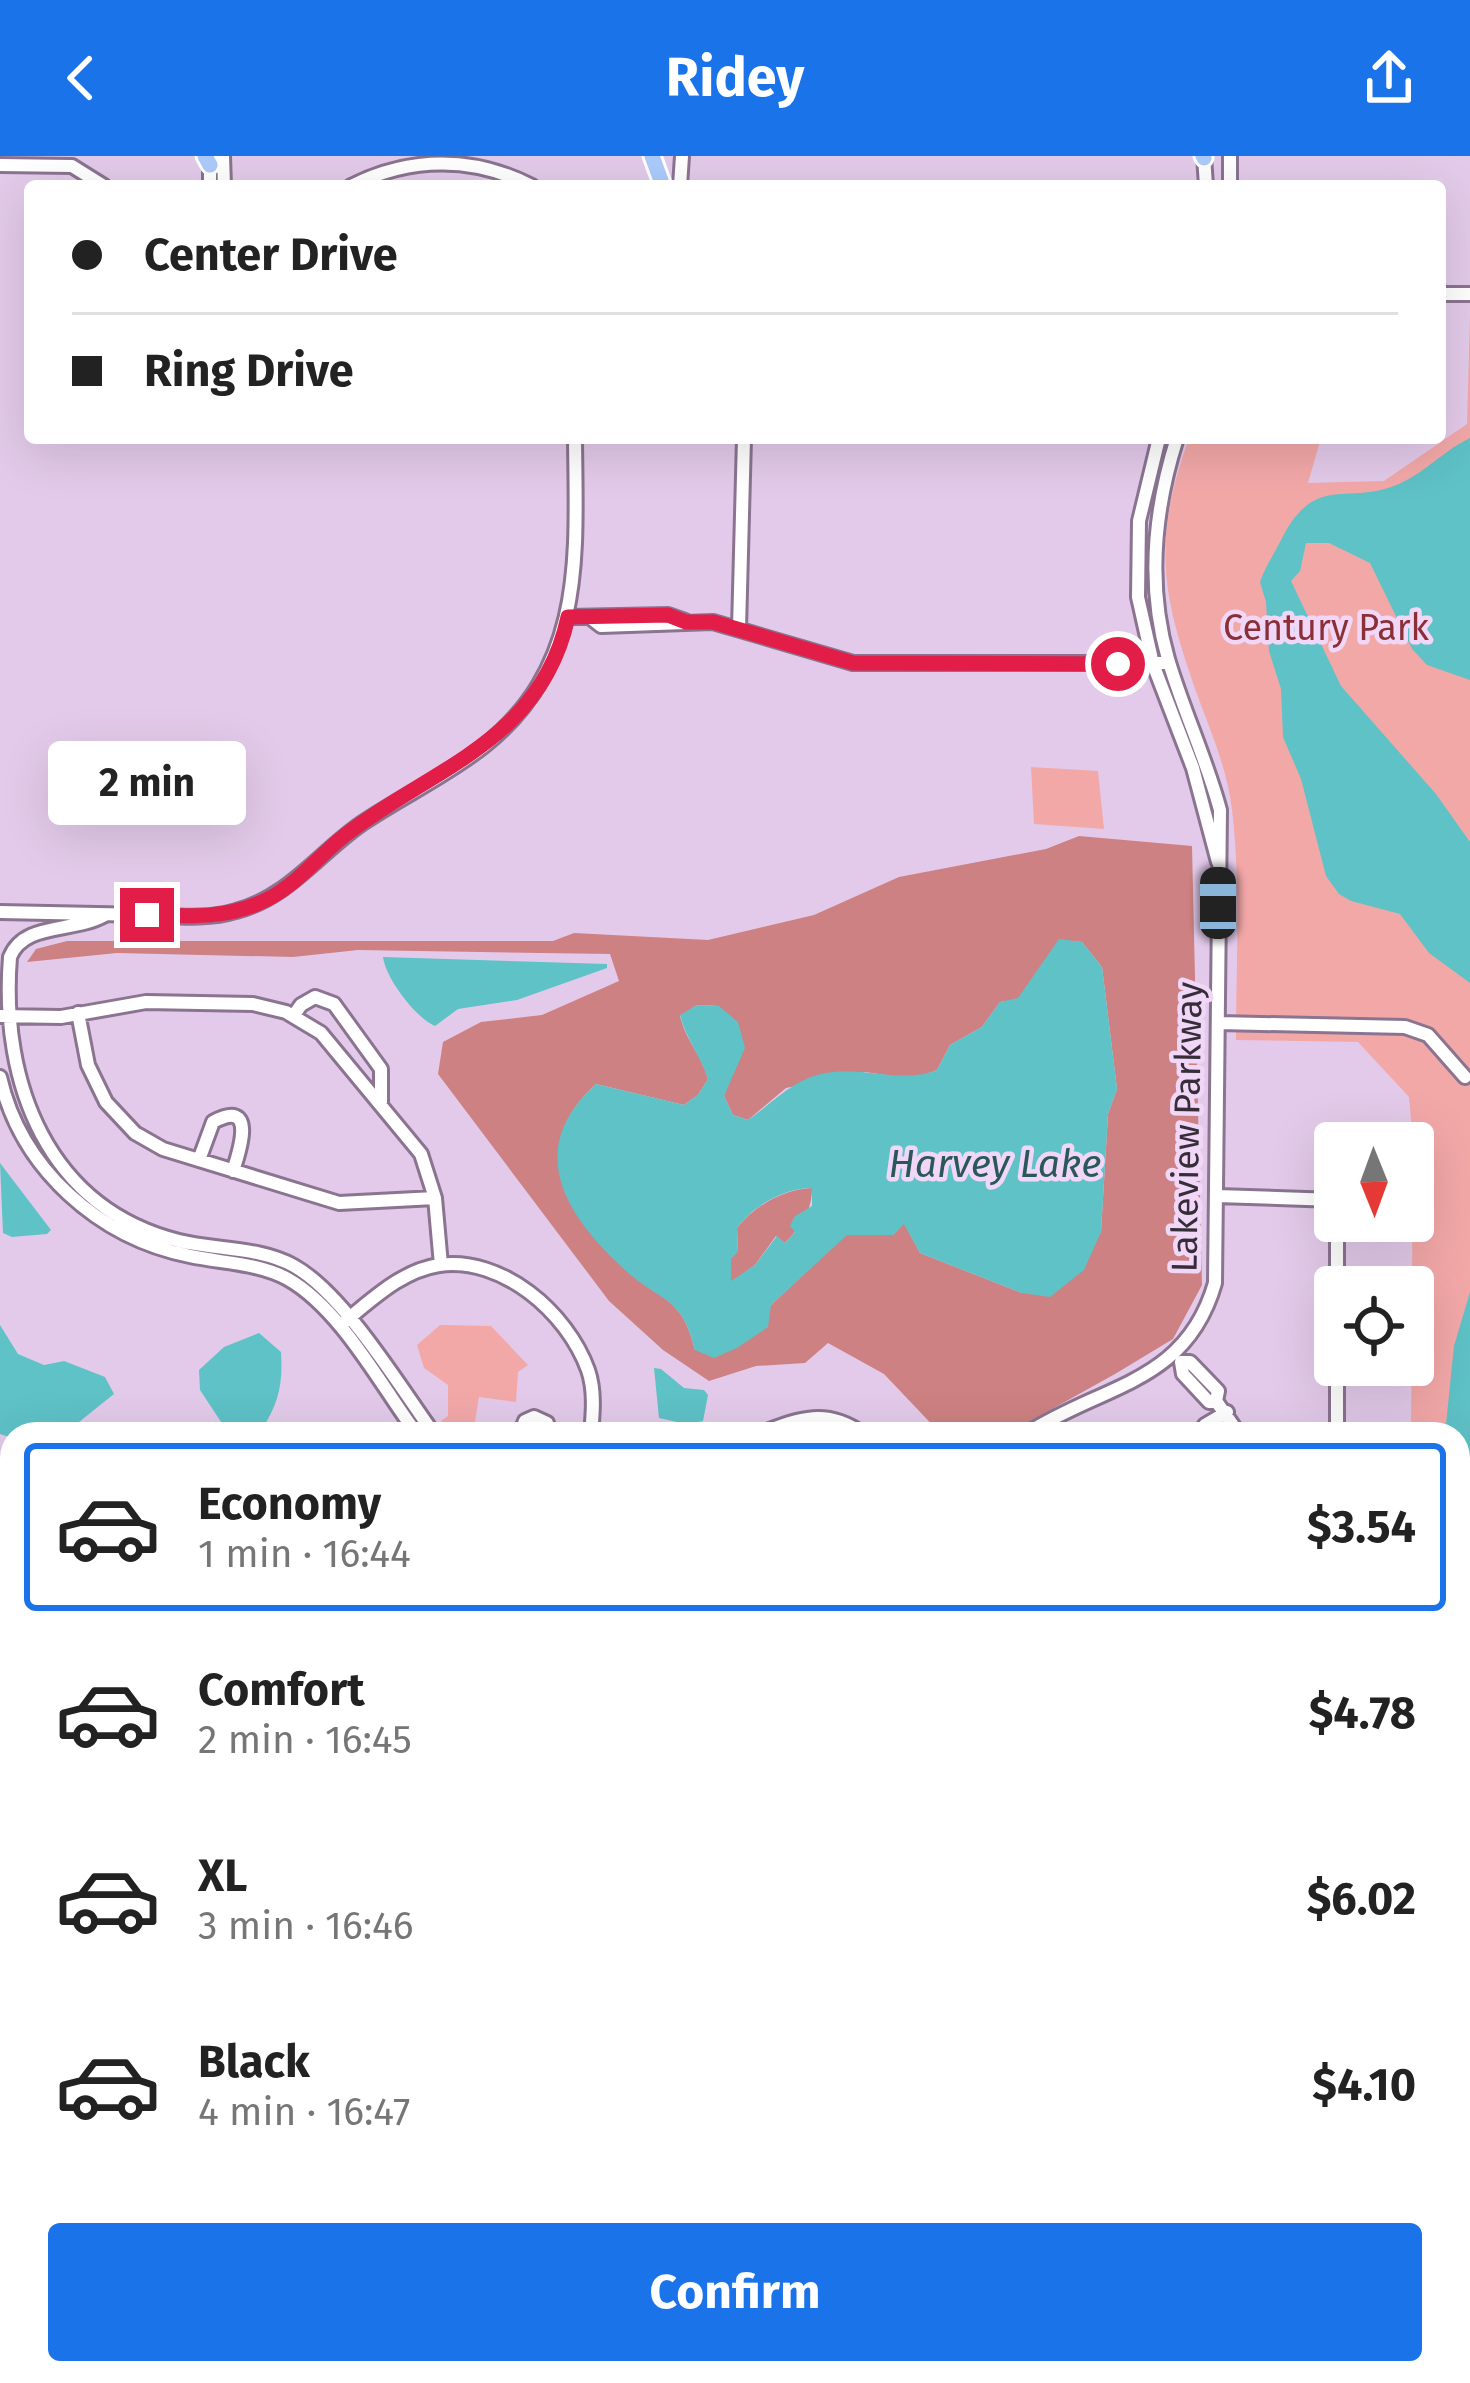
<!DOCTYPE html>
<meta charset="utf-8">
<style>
:root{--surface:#fff;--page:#f6f6f6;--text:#222;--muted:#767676;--line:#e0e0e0;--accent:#1a73e8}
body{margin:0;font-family:"Fira Sans",sans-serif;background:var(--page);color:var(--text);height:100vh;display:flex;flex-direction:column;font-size:45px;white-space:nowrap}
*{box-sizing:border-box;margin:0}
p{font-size:39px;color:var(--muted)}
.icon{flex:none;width:66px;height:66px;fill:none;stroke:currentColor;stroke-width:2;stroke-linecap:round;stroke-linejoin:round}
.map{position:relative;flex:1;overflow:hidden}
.sheet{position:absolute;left:0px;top:1266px;width:1470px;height:963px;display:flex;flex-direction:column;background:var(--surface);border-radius:36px 36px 0 0;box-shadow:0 12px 48px #0002}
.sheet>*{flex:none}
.hud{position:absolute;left:24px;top:24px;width:1422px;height:264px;border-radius:12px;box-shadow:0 12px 48px #0002;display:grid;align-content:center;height:264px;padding:0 48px;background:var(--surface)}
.needle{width:78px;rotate:179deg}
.tools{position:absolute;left:1314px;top:966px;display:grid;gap:24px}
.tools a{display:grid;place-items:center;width:120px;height:120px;border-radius:12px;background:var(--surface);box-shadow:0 12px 48px #0002;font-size:60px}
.end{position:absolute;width:54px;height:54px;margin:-27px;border:15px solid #e11d48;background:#fff;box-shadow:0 0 0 6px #fff}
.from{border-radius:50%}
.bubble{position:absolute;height:84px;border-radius:12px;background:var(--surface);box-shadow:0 12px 48px #0002;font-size:39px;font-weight:700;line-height:84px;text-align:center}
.car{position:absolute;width:36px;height:72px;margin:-36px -18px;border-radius:15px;box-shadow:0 0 9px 3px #0007;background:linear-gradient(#222 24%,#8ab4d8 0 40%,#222 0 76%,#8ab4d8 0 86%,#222 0)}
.hud b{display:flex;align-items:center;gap:42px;height:114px;font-size:45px}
.hud b+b{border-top:3px solid var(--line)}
.hud i{width:30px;height:30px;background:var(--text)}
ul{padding:21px 0 0;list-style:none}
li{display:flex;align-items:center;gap:36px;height:168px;margin:0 24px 18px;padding:0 24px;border:6px solid transparent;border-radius:12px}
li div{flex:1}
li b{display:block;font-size:45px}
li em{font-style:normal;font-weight:700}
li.active{border-color:var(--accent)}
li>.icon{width:108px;height:108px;stroke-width:1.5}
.button{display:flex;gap:24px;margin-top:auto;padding:24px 48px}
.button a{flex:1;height:138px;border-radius:12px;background:var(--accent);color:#fff;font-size:48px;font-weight:700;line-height:138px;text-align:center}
header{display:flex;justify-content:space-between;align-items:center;height:156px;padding:0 48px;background:var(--accent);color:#fff;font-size:54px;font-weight:700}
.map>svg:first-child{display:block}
.green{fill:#f3a8a8}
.forest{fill:#cd8182;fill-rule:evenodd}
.water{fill:#5ec2c7;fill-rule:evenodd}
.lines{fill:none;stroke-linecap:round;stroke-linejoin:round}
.minor-casing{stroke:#8a7490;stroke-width:18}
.major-casing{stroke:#fff;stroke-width:21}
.minor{stroke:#fff;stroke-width:12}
.major{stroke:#accbfb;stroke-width:15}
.rail-casing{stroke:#726376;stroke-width:8}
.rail{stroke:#f0d7f7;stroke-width:3;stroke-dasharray:9;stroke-linecap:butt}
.route{stroke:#e11d48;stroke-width:15}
.labels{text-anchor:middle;stroke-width:9;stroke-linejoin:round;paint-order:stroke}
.park-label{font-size:36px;fill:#8a2f36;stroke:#f0d7f7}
.street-label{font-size:36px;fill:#362d39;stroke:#f0d7f7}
.water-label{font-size:39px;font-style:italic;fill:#2a5759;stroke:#f0d7f7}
</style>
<header><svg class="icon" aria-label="back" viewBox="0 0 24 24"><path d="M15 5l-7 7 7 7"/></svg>Ridey<svg class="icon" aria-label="share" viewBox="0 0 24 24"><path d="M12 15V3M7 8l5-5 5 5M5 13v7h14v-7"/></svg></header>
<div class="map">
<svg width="1470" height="2227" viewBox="0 0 1470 2227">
<rect width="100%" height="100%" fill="#e3caea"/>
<path class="green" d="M 1470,159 L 1470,1863 L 1458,1866 L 1458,1278 L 1411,1278 L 1413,987 L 1409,941 L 1358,886 L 1236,884 C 1236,808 1241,729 1232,654 C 1228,618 1214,583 1201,549 C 1163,443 1150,391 1189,282 L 1321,282 L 1308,327 L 1384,325 L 1467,268 Z
M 1031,611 L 1098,615 L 1104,673 L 1034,668 Z
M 440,1169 L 491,1170 L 528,1209 L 518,1216 L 516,1246 L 479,1241 L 473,1278 L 462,1278 L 460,1271 L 449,1276 L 441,1265 L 448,1260 L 448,1229 L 424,1212 L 417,1189 Z
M 1470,2144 L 1470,2227 L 1363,2227 L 1373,2217 L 1458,2217 L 1458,2148 Z"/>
<path class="forest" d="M 1079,680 L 1192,690 L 1202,1129 L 1173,1183 L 1115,1218 L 1007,1278 L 941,1278 L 884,1218 L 828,1187 L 805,1207 L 756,1210 L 709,1225 L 663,1194 L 609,1145 L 438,918 L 443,886 L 481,866 L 542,859 L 619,825 L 610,798 L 358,794 L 293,801 L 117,797 L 27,806 L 36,793 L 67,785 L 553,785 L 574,777 L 708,784 L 814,759 L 899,721 L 1046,693 ZM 1059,784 L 1082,786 L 1102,811 L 1117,933 L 1108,958 L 1101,1076 L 1022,1137 L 920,1097 L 904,1067 L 893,1079 L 847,1078 L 771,1149 L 695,1194 C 682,1138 659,1146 624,1112 C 567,1056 526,992 596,928 L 684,949 L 698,939 L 708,923 C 700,896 686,885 680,860 L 697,849 L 719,850 L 731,922 L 724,940 L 733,959 L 748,964 L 786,932 L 865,916 L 913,923 L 937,914 L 950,889 L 982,871 L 1000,846 L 1018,843 Z
M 812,1032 C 812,1056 801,1070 785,1087 L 776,1080 L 755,1109 L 731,1126 L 731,1102 L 738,1095 L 737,1072 C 754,1050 784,1033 812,1032 Z"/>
<path class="water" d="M 1470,282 L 1470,524 L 1427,509 L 1412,493 L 1370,407 L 1329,387 L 1306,387 L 1300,415 L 1291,425 L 1341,530 L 1436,638 L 1470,686 L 1470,827 L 1429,797 L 1400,758 L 1351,745 L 1339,738 L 1326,720 L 1301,623 L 1283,581 L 1281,533 L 1269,495 L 1266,446 L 1260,426 C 1265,411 1274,398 1281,384 C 1316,315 1345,351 1399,328 C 1426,316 1444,294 1470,282 Z
M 1059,783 L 1082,786 L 1102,811 L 1117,933 L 1108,958 L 1101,1076 L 1084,1114 L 1050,1141 L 1022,1137 L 920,1097 L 904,1068 L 893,1079 L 847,1079 L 771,1149 L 768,1171 L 737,1192 L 714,1202 L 695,1194 C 682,1139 661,1147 625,1114 C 564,1058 524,993 596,928 L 684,949 L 698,939 L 708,923 C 700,898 686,883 680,859 L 697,849 L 719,850 L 738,866 L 745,892 L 724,940 L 733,959 L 748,964 C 773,947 791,925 821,918 C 862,908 897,929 937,914 L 950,889 L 982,871 L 1000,846 L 1018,842 ZM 812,1032 L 812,1050 L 794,1061 L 790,1070 L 795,1076 L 785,1087 L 777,1080 L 755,1109 L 731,1125 L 731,1102 L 738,1096 L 737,1072 C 753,1050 784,1032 812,1032 Z
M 383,801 L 607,808 L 607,812 L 517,844 L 458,853 L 435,870 C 416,862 386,823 383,801 Z
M 0,1007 L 51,1074 L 47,1078 L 12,1081 L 3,1077 Z
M 1470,1136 L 1470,1554 L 1458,1543 L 1458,1278 L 1445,1278 L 1454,1190 Z
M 0,1169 L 18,1198 L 44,1209 L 64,1205 L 105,1221 L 114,1238 L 64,1278 L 12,1278 L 12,1282 L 0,1278 Z
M 259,1177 L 281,1196 C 283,1227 279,1247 262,1273 L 264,1278 L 229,1278 L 200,1234 L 199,1214 L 224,1191 Z
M 654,1212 L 661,1213 L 684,1232 L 704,1234 L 708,1239 L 703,1265 L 686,1268 L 659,1262 Z
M 1470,2032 L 1470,2138 L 1458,2141 L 1458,2035 Z
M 259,2217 L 378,2217 L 368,2227 L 261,2227 Z"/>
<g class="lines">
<defs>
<path id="minor" d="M 223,0 L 224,30
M 1204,0 L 1206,30
M 1230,0 L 1230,30
M 0,9 L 72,10 L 104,30
M 210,30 L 210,1
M 351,30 C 411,0 473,0 532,30
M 680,30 L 682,0
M 1440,138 L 1470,138
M 1159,282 L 1139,365 L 1138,441 L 1153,508 L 1193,612 L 1218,706
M 568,461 L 668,459 L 685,465
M 592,463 L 601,470 L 713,466 L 853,507 L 1169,507
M 739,473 L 744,282
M 0,756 C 49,757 97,758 146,759 C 175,760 207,764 236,755 C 289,741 318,698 361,668 C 401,641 446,620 484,590 C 586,509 576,400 575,282
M 105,759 C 72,777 24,766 10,801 C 0,928 48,1052 179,1085 C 216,1094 260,1091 294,1110 C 344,1138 400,1231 434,1278
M 78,857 L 88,909 L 106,946 L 135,977 L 163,993 L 339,1047 L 435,1042
M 294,859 L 301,849 L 315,841 L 334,848 L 381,913 L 381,946
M 1,860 L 61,861 L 146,846 L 253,848 L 286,856 L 321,877 L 421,998 L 435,1042 L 441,1109
M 1219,867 L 1405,871 L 1428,879 L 1465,921
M 0,921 C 21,1013 99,1082 190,1100 C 223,1107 259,1107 288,1123 C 341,1153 381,1230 417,1278
M 199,1004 L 213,966 C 257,942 240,994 233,1015
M 1217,1040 L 1335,1044
M 1337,1131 L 1337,1065
M 344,1166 C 373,1143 401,1115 439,1109 C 502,1100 567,1156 588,1214 C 595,1234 593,1257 591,1278
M 1337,1209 L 1337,1278
M 1216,1245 L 1218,1235 L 1190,1206 L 1181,1206 L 1183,1218 L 1209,1246 L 1216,1245 L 1239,1278
M 520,1278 L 525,1265 L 534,1261 L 547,1267 L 550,1278
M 759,1278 C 798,1263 826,1251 863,1278
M 1026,1278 C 1103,1228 1186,1228 1215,1127 L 1220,654 C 1206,602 1183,554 1168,503 C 1147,430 1154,354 1177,282
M 1199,1278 L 1205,1269 L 1227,1256
M 0,1691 L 12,1691
M 0,1831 L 12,1830
M 1458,1881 L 1470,1879
M 0,1964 L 12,1963
M 447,2227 L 452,2217
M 537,2227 L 542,2217
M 699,2227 L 704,2217
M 785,2227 L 790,2217
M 891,2227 L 899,2217
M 905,2227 L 912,2217
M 1240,2227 L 1253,2217"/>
<path id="major" d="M 205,0 L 210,9
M 652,0 L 663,30
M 1203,0 L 1204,2"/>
</defs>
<use href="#minor" class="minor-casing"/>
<use href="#major" class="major-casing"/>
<use href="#minor" class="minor"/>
<use href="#major" class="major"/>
<defs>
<path id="rail" d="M 1458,1982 L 1470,1980
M 0,2103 L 12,2102"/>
</defs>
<use href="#rail" class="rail-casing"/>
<use href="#rail" class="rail"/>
</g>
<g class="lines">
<path class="route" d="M 147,759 C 185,760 221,763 257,748 C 293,734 314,704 344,680 C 431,612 541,586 568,461 L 668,459 L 686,466 L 713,466 L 853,507 L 1118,508"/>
</g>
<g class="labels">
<g class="park-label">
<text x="1326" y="484">Century Park</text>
</g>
<g class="street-label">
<text transform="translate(1186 971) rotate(-89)" y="13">Lakeview Parkway</text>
</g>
<g class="water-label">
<text x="995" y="1021">Harvey Lake</text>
</g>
</g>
</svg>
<div class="tools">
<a><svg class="needle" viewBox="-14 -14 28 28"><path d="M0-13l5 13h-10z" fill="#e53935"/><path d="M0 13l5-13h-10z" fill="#767676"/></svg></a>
<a><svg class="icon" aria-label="locate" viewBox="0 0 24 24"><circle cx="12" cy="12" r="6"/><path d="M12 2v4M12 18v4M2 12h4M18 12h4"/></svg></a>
</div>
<i class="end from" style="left:1118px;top:508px"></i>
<i class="end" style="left:147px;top:759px"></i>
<div class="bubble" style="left:48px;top:585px;width:198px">2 min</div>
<i class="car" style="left:1218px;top:747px;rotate:0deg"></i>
<div class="hud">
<b><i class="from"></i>Center Drive</b>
<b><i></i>Ring Drive</b>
</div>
<section class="sheet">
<ul>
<li class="active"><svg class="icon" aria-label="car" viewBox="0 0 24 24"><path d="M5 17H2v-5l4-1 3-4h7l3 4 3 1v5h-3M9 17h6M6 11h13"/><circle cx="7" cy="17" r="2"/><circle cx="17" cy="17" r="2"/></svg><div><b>Economy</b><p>1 min · 16:44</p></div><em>$3.54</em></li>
<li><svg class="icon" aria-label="car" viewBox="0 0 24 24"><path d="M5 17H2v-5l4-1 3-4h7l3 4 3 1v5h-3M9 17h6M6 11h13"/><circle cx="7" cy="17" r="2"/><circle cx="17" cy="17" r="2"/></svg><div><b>Comfort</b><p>2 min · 16:45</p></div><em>$4.78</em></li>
<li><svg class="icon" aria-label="car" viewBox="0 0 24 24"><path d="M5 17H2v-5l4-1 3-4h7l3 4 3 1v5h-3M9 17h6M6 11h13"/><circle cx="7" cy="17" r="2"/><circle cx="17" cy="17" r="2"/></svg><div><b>XL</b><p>3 min · 16:46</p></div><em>$6.02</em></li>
<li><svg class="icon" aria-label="car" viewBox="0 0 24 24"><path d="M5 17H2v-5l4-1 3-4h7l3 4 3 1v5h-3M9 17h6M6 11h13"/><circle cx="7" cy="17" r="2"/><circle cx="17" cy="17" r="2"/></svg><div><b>Black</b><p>4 min · 16:47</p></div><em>$4.10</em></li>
</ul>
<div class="button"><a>Confirm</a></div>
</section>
</div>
